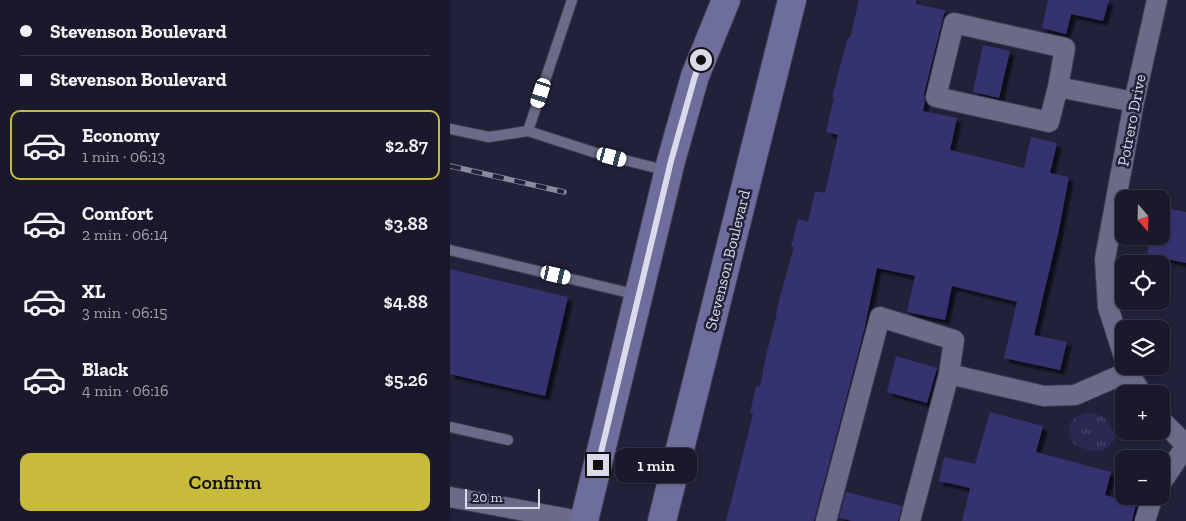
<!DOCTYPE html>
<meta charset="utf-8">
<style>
:root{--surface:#19192b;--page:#223;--text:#f1f3f6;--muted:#9fa0a9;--line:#373847;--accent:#c8bb3b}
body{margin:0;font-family:"Zilla Slab",serif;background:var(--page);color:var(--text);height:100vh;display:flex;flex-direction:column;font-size:19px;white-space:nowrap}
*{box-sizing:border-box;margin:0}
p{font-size:16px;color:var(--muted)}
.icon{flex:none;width:28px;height:28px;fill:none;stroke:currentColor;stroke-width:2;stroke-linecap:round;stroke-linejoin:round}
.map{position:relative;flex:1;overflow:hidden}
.details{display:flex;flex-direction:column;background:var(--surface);width:450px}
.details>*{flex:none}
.banner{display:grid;align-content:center;height:110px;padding:0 20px;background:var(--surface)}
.needle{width:32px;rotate:160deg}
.fabs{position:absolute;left:665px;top:190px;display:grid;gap:10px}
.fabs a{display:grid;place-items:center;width:55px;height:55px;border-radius:10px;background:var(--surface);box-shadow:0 1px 4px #0004,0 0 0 1px var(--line);font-size:25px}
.scale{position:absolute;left:15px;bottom:12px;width:75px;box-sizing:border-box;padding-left:5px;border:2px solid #dadaeb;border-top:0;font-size:14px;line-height:18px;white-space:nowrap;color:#dadaeb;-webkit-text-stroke:4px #212139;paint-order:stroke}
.end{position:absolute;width:22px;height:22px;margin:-11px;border:6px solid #dadaeb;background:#111;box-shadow:0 0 0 2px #111}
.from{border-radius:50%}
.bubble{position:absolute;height:35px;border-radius:10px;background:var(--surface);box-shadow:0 1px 4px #0004,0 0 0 1px var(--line);font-size:16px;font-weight:600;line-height:35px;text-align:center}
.car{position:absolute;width:15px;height:30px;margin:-15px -8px;border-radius:6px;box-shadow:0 0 4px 1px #0007;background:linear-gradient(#fff 24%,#345 0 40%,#fff 0 76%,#345 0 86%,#fff 0)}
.banner b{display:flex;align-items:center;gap:18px;height:48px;font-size:19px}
.banner b+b{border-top:1px solid var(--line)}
.banner i{width:12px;height:12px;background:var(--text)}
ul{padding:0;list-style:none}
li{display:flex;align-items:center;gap:15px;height:70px;margin:0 10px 8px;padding:0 10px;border:2px solid transparent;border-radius:10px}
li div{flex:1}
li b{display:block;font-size:19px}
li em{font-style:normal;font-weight:600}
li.active{border-color:var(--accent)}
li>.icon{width:45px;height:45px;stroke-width:1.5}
.action{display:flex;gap:10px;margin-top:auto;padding:10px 20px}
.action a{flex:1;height:58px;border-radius:10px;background:var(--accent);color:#111;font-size:20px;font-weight:600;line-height:58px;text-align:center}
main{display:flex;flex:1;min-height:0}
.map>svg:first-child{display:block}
.grass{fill:url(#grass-tufts)}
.building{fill:#363170;filter:url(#shadow)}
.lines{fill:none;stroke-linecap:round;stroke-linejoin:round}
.service-casing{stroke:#3d3c50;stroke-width:12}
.minor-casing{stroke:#3d3c50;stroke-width:22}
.secondary-casing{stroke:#3d3c50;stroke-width:30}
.service{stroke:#6a6b88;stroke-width:10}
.minor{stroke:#6a6b88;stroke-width:20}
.secondary{stroke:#6e6e9c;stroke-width:28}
.rail-casing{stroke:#8a8a9e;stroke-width:5.5}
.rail{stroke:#212139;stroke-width:4;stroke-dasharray:11;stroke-linecap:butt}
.route{stroke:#dadaeb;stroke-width:6}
.labels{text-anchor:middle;stroke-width:5;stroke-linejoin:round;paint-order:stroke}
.street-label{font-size:16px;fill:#dadaeb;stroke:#212139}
</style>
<main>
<section class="details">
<div class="banner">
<b><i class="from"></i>Stevenson Boulevard</b>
<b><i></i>Stevenson Boulevard</b>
</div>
<ul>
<li class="active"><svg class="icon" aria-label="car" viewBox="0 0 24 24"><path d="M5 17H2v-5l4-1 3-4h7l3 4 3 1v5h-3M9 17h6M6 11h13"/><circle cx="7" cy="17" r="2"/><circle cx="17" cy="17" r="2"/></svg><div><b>Economy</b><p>1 min · 06:13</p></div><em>$2.87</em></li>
<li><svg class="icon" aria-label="car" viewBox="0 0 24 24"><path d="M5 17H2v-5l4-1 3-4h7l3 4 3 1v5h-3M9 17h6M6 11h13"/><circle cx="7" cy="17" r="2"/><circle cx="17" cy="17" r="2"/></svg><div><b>Comfort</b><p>2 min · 06:14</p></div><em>$3.88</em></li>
<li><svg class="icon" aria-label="car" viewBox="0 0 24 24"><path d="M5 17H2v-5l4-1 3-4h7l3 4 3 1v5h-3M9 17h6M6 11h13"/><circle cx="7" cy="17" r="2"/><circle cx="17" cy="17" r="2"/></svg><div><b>XL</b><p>3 min · 06:15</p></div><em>$4.88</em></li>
<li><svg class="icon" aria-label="car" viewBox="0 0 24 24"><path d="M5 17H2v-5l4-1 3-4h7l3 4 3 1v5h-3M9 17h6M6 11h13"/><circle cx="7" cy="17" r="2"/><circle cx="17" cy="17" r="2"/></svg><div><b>Black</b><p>4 min · 06:16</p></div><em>$5.26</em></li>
</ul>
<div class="action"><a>Confirm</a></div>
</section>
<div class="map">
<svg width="736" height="521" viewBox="0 0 736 521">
<defs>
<pattern id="grass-tufts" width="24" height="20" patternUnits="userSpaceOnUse" patternTransform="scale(1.25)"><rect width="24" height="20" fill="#2b2854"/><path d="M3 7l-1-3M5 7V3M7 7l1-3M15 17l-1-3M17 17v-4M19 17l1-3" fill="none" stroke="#49476d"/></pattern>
<filter id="shadow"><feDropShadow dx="4.5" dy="4.5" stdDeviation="1" flood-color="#0009"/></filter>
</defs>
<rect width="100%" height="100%" fill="#212139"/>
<path class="grass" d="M 638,412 C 657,416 660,421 665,439 C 653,457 639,452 622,443 C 615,424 620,418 638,412 Z"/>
<path class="building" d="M 409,0 L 466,0 L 466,4 L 495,10 L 474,94 L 475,101 L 473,111 L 507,118 L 500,150 L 574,168 L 581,137 L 607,143 L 600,173 L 619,177 L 608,234 L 584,335 L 617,342 L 610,370 L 554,358 L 567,302 L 502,286 L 495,320 L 457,312 L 465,276 L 427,268 L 414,331 L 364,521 L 276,521 L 303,414 L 300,413 L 306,386 L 310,387 L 316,355 L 327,314 L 326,314 L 330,296 L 344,247 L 341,247 L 348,219 L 358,222 L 365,191 L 375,193 L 388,135 L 376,132 L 384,97 L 382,97 L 398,37 L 400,38 Z
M 598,0 L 659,0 L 653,21 L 621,14 L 616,34 L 592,28 Z
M 533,45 L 560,51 L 549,98 L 523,92 Z
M 711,207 L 736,212 L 736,263 L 697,255 L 701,236 L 711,236 Z
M 0,269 L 118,297 L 95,396 L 0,374 Z
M 446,356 L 487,368 L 477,403 L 437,392 Z
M 540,412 L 593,426 L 586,452 L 661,472 L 655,495 L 686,504 L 682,521 L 512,521 L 520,488 L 489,481 L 494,457 L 525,464 Z
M 396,492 L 452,506 L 448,521 L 402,521 L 389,518 Z"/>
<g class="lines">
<defs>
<path id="service" d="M 0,129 L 39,137 L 78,131 L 143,152 L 218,171
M 78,131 L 122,0
M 0,250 L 188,295
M 0,427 L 58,440"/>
<path id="minor" d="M 608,87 L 615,48 L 504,23 L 486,97 L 599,122 L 608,87 L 684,102
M 674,357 L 658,307 L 655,259 L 684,102 L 707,0
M 677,366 L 678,372 L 692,394
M 499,374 L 594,396 L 625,395 L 678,372
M 711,420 L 736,445
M 711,483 L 736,446
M 0,497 L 129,521
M 376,521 L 430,317 L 504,340 L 499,374 L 460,521
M 695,521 L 703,496"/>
<path id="secondary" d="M 134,521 L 221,161 L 245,76 L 276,0
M 212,521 L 342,0"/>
</defs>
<use href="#service" class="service-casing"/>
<use href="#minor" class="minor-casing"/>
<use href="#secondary" class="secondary-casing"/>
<use href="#service" class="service"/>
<use href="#minor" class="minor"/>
<use href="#secondary" class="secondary"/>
<defs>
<path id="rail" d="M 0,166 L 114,192"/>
</defs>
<use href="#rail" class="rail-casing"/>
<use href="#rail" class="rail"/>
</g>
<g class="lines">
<path class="route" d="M 148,465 L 221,161 L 245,76 L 251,60"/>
</g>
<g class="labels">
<g class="street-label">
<text transform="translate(681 120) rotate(-79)" y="6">Potrero Drive</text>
<text transform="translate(277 260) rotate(-76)" y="6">Stevenson Boulevard</text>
</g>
</g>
</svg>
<div class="fabs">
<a><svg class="needle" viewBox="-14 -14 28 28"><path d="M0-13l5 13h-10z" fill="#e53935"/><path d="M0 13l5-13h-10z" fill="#9fa0a9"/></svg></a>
<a><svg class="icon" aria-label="locate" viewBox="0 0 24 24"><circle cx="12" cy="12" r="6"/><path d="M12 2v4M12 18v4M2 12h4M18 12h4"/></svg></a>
<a><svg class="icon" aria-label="layers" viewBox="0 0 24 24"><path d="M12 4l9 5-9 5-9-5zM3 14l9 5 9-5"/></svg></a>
<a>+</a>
<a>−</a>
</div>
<div class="scale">20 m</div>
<i class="end from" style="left:251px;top:60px"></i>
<i class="end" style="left:148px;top:465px"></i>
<div class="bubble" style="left:165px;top:448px;width:82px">1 min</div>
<i class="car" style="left:91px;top:93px;rotate:198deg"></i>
<i class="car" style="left:162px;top:157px;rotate:105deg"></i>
<i class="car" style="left:106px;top:275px;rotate:103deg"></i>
</div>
</main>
